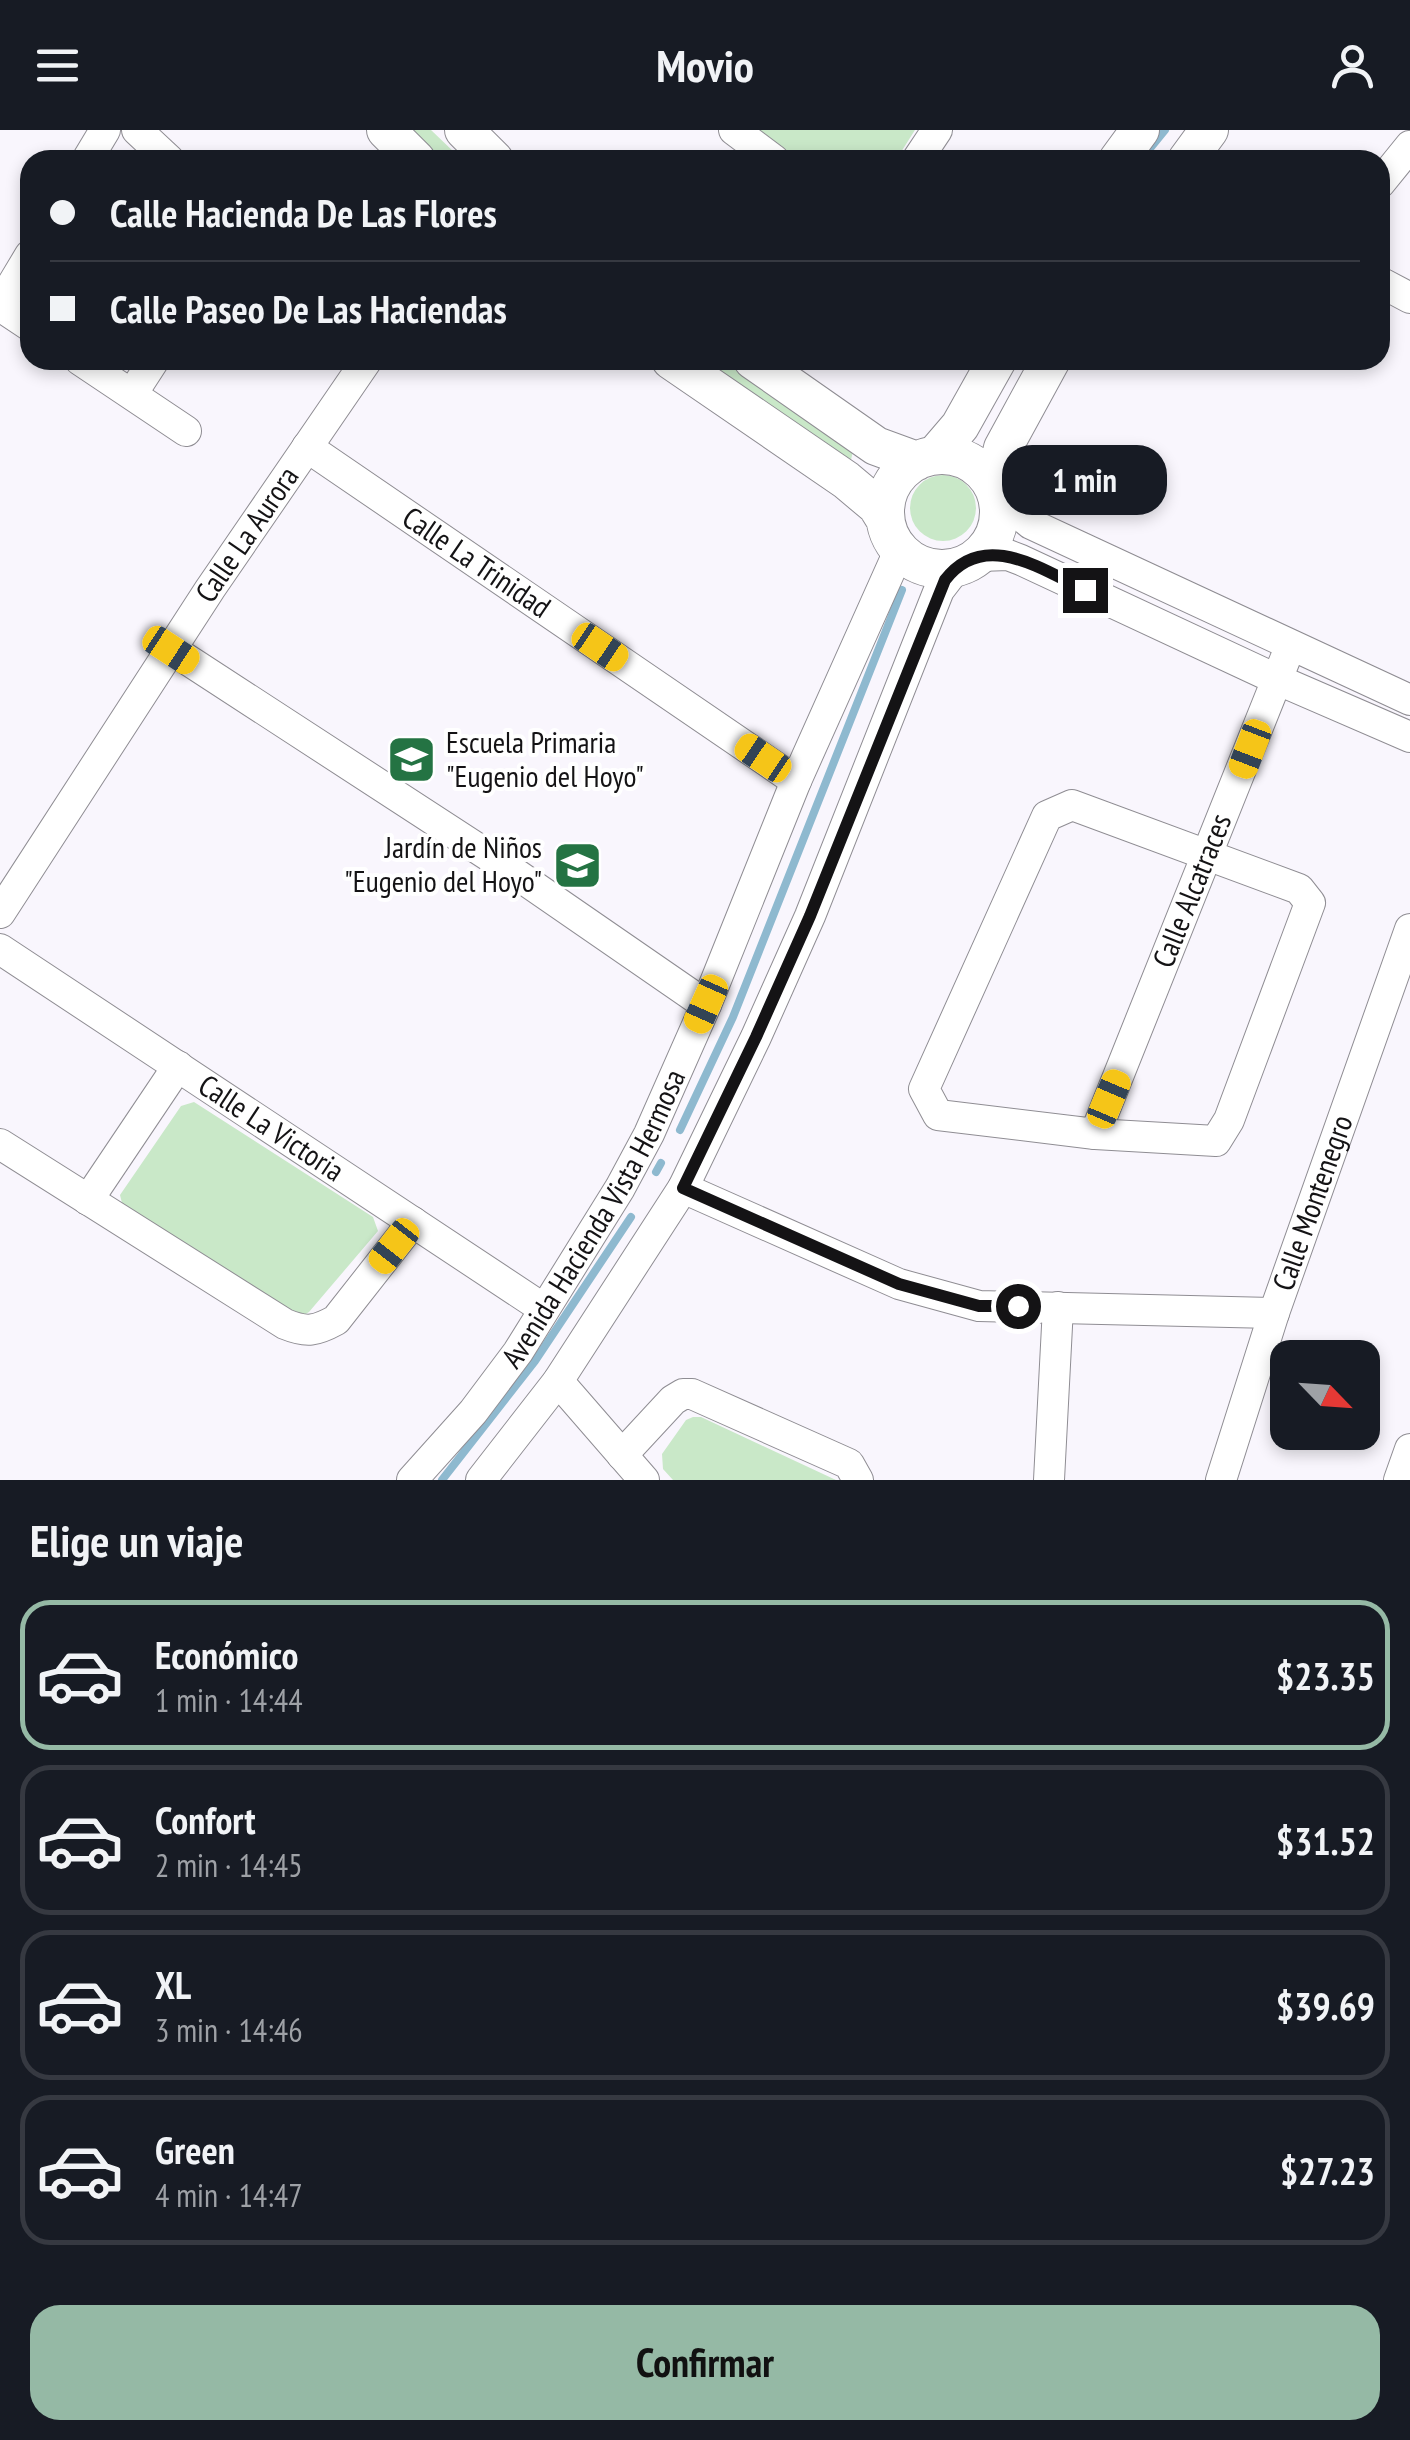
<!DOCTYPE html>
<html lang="es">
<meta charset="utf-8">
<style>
:root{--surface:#171b24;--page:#242831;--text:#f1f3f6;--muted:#9ea1a6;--line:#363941;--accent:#95b9a5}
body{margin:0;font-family:"PT Sans Narrow",sans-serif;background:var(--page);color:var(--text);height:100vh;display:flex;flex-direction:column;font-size:38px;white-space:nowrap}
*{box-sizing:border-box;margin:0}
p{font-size:32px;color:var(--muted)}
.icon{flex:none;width:55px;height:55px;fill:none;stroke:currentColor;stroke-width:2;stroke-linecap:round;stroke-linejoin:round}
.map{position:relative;height:1350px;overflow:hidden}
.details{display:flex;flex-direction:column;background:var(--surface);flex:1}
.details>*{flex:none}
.banner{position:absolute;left:20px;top:20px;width:1370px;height:220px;border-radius:30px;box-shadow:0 5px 15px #0003;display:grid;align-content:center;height:220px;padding:0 30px;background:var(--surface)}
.needle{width:65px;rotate:115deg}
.tools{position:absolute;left:1270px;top:1210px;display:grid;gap:20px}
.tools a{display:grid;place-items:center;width:110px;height:110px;border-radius:20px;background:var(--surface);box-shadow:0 5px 15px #0003;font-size:50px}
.end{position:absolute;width:45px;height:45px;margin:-22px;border:12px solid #141315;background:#fff;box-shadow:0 0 0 5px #fff}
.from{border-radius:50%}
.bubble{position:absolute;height:70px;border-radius:30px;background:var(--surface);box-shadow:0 5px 15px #0003;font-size:32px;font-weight:700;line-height:70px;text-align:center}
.car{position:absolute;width:30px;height:60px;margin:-30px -15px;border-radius:12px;box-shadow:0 0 8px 2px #0007;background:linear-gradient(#f5c518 24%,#345 0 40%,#f5c518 0 76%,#345 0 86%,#f5c518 0)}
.banner b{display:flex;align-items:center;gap:35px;height:95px;font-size:38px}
.banner b+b{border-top:2px solid var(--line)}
.banner i{width:25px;height:25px;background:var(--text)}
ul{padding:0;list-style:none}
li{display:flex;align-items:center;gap:30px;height:150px;margin:0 20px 15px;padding:0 10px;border:5px solid var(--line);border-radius:30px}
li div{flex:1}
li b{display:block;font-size:38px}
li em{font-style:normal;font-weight:700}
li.on{border-color:var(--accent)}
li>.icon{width:90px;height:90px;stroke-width:1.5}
h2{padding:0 30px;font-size:45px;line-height:120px}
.cta{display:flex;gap:20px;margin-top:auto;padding:20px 30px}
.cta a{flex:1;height:115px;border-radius:30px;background:var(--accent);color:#111;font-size:40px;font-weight:700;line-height:115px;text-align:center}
header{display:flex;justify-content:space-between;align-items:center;height:130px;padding:0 30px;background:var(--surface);font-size:45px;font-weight:700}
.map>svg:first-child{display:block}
.green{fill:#c9e8c8}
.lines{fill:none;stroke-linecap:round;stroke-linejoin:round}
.stream{stroke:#8eb9cf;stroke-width:8}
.minor-casing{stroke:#8f8d93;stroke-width:32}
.tertiary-casing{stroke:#8f8d93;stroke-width:40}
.minor{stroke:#fff;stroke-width:30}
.tertiary{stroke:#fff;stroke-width:38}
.route{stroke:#141315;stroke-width:12}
.labels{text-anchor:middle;stroke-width:8;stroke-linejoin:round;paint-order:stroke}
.street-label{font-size:30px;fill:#141315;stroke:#fff}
.poi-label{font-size:30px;fill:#141315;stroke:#fff;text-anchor:start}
</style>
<header><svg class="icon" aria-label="menu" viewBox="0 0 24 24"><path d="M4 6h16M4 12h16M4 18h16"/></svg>Movio<svg class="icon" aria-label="person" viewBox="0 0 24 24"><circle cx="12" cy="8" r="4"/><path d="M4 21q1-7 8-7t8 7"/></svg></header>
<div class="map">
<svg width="1410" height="1350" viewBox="0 0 1410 1350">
<rect width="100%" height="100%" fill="#f9f6fd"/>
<path class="green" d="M 410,0 L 431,0 L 455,23 L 451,30 L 441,30 Z
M 758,0 L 915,0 L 896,30 L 799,30 Z
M 701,230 L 725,230 L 849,315 L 853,321 L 851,330 L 843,328 Z
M910 378a33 33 0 1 1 66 0a33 33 0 1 1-66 0Z
M 194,972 L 373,1087 L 378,1101 L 309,1182 L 297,1189 L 123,1077 L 120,1065 L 181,976 Z
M 693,1287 L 701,1287 L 836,1350 L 673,1350 L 663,1339 L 662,1324 L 686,1290 Z"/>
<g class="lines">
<path class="stream" d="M 1143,27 L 1165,0
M 680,1000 L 733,887 L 902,460
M 656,1042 L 661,1033
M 442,1350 L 535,1231 L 631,1087"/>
<defs>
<g id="minor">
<path d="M 137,0 L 169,30"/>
<path d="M 734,0 L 774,30"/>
<path d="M 87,30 L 105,0"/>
<path d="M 917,30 L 937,0"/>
<path d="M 1380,53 L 1410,16"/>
<path d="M 1380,152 L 1410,168"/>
<path d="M 0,175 L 30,125"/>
<path d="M 0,176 L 30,196"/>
<path d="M 80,230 L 186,301"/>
<path d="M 132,264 L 154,230"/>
<path id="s1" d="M 307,317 L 796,651"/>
<path d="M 998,367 L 1031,394 L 1410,570"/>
<path d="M 980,426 L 1008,425 L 1021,430 L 1276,549 L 1410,607"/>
<path d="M 171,519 L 506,737 L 706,875"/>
<path d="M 1072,675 L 1299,759 L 1310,773 L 1229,990 L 1216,1011 L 1095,1004 L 938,985 L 924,959 L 1047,686 Z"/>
<path id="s2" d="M 0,783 L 210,459 L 367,230"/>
<path id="s3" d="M 0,819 L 544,1179"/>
<path id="s4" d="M 1095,1004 L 1290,517"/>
<path d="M 0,1014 L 285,1194 C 307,1203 316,1201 336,1190 L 413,1092"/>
<path d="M 683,1058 L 899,1154 L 979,1176 L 1274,1183"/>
<path d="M 88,1070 L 178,936"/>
<path d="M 558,1251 L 644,1350"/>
<path d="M 622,1325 L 673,1270 L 683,1264 L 692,1264 L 849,1334 L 858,1350"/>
<path id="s5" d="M 412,1350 L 473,1282 L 518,1222 L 620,1058 L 649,1004 L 706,875 L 796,651 L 895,430 L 895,414"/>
<path d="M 481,1350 L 558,1251 L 683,1058 L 756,907 L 810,786 L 939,460 L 956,438"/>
<path d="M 1049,1350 L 1058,1177"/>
<path id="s6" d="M 1221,1350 L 1274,1183 L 1410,799"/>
<path d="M 1399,1350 L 1410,1319"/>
</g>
<path id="tertiary" d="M 386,0 L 416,30
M 464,0 L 494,30
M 1118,30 L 1140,0
M 1187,30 L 1209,0
M 671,230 L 846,350 L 877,376 L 885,389
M 753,230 L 876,316 L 917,331
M 936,324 L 960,296 L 997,230
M885 382a57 57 0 1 1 114 0a57 57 0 1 1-114 0Z
M 994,356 L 1003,318 L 1051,230"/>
</defs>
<use href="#minor" class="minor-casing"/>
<use href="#tertiary" class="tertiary-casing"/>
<use href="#minor" class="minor"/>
<use href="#tertiary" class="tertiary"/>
</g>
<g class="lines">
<path class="route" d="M 1018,1176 L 979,1176 L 899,1154 L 683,1058 L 756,907 L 810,786 L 945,450 C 984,399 1041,439 1085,460"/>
</g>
<defs>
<symbol id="school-square" viewBox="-11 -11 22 22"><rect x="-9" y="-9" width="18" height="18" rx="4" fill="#247343" stroke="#fff"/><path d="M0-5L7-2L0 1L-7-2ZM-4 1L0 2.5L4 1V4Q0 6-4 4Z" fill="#fff"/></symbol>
</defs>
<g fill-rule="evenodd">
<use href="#school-square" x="384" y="602" width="55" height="55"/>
<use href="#school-square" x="550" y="708" width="55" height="55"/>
</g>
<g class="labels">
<g class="street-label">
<text dy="10" stroke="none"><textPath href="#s2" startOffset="452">Calle La Aurora</textPath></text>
<text dy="10" stroke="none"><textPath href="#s1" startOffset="205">Calle La Trinidad</textPath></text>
<text dy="10" stroke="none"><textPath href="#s4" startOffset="262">Calle Alcatraces</textPath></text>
<text dy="10" stroke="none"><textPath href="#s3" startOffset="325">Calle La Victoria</textPath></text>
<text dy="10" stroke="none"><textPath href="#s6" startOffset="292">Calle Montenegro</textPath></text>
<text dy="10" stroke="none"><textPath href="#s5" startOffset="320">Avenida Hacienda Vista Hermosa</textPath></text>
</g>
<g class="poi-label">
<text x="446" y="623">Escuela Primaria<tspan x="446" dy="34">"Eugenio del Hoyo"</tspan></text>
<text x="542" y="728" text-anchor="end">Jardín de Niños<tspan x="542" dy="34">"Eugenio del Hoyo"</tspan></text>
</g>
</g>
</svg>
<div class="tools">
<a><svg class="needle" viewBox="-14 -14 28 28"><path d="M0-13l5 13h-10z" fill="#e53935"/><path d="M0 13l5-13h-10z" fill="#9ea1a6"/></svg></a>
</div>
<i class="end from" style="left:1018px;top:1176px"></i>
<i class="end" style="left:1085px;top:460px"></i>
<div class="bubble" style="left:1002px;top:315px;width:165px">1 min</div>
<i class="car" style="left:600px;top:517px;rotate:124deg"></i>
<i class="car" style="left:171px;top:520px;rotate:123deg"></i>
<i class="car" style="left:1250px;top:619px;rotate:201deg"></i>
<i class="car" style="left:763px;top:628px;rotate:304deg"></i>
<i class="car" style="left:706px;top:874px;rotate:204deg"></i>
<i class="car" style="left:1109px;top:969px;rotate:23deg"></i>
<i class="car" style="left:394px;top:1116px;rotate:218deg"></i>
<div class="banner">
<b><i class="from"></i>Calle Hacienda De Las Flores</b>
<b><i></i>Calle Paseo De Las Haciendas</b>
</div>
</div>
<section class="details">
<h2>Elige un viaje</h2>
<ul>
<li class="on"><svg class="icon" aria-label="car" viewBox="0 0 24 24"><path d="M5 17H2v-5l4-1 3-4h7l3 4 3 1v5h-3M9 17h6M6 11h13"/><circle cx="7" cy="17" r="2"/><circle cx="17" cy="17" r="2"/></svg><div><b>Económico</b><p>1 min · 14:44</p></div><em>$23.35</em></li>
<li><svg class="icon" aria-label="car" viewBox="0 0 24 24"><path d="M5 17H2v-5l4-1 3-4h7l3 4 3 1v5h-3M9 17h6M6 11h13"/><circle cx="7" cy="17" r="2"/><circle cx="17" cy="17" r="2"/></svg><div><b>Confort</b><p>2 min · 14:45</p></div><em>$31.52</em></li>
<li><svg class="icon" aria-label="car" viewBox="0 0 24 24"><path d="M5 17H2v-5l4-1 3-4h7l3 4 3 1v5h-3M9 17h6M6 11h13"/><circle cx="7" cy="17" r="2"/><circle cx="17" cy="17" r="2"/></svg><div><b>XL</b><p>3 min · 14:46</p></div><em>$39.69</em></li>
<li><svg class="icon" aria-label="car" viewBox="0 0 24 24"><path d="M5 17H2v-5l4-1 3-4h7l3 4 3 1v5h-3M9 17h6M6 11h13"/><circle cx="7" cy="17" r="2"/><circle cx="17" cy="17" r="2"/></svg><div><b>Green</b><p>4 min · 14:47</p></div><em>$27.23</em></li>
</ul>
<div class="cta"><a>Confirmar</a></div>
</section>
